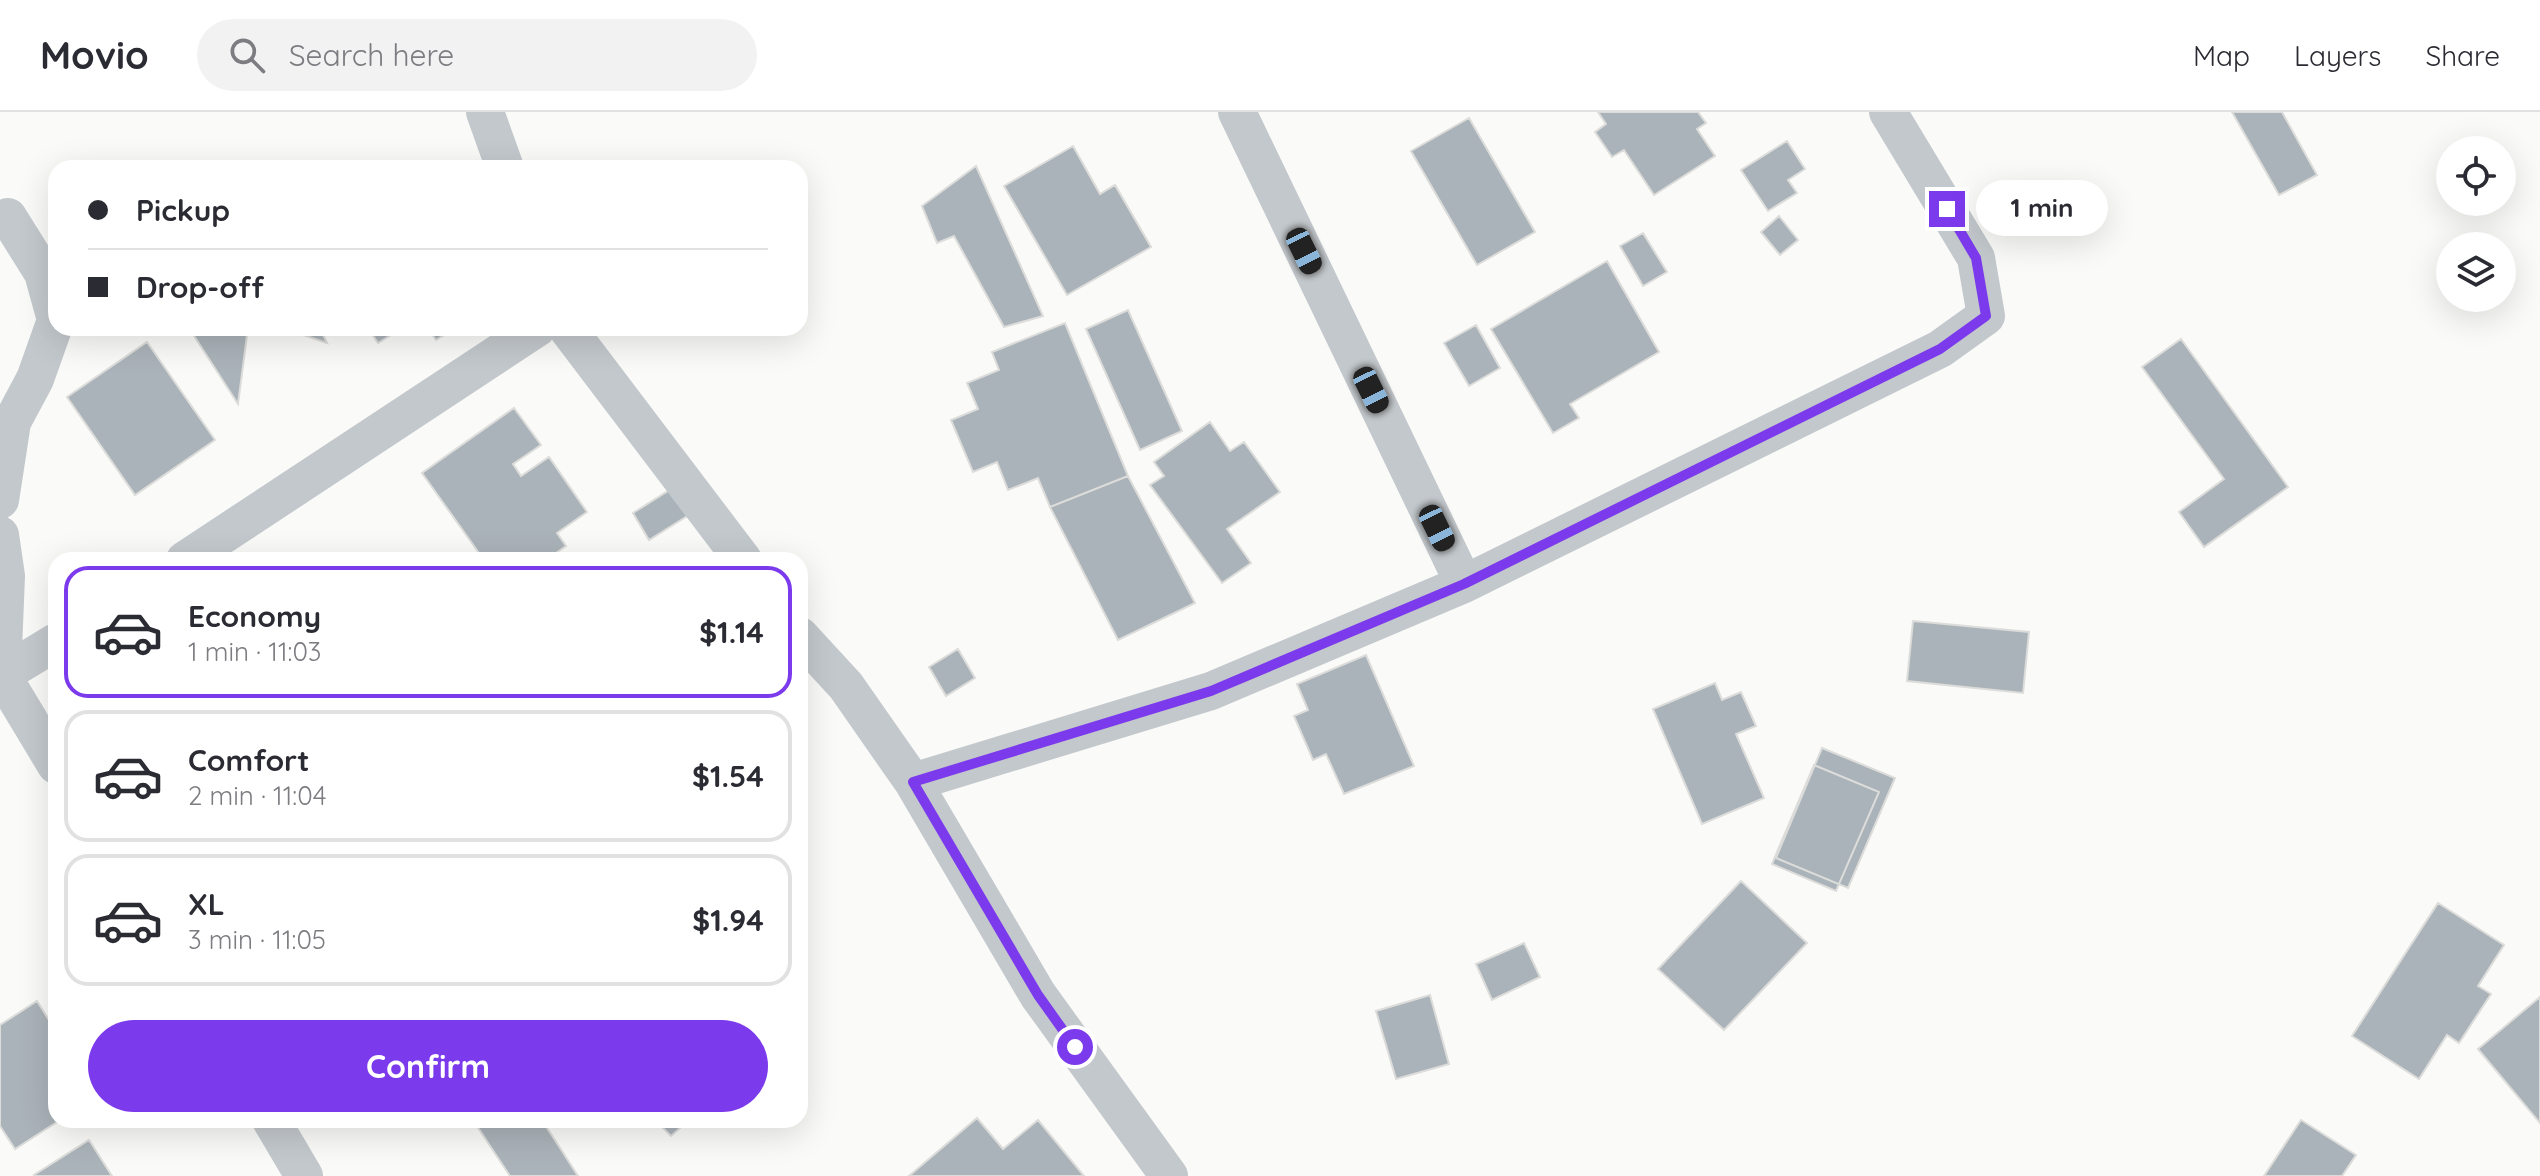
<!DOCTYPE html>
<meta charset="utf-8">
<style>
:root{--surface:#fff;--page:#f2f2f3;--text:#2b2b33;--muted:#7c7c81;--line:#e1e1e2;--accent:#7c3aed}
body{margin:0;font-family:Quicksand,sans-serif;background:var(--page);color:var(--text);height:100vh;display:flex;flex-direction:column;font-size:30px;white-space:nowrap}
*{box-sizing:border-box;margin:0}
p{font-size:26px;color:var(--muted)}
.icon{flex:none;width:44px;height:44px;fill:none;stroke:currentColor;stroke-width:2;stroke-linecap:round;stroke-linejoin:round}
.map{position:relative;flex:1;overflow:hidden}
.details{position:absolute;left:48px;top:440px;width:760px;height:576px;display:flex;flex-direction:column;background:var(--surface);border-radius:24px;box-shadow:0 8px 32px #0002}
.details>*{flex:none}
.guide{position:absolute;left:48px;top:48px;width:760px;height:176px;border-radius:24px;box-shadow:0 8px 32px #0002;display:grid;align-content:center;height:176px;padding:0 40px;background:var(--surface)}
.controls{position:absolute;left:2436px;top:24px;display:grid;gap:16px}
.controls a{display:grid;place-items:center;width:80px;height:80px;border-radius:50%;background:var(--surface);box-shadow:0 8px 32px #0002;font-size:40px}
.end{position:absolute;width:36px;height:36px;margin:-18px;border:10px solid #7c3aed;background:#fff;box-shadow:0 0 0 4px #fff}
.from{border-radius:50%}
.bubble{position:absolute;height:56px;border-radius:28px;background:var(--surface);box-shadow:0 8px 32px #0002;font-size:26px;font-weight:700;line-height:56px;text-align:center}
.car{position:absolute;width:24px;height:48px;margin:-24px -12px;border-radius:10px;box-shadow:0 0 6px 2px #0007;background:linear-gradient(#222 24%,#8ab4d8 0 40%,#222 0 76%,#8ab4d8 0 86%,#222 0)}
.guide b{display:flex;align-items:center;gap:28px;height:76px;font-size:30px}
.guide b+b{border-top:2px solid var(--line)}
.guide i{width:20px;height:20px;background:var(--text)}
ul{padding:14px 0 0;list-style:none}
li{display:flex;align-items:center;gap:24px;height:132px;margin:0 16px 12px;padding:0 24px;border:4px solid var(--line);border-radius:24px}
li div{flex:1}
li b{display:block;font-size:30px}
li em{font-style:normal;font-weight:700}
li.current{border-color:var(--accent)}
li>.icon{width:72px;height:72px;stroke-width:1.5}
.cta{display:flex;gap:16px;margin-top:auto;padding:16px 40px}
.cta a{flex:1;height:92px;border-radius:48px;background:var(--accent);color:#fff;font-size:32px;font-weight:700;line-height:92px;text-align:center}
header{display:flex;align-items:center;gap:48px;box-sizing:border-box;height:112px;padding:0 40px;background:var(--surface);border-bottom:2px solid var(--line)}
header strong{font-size:38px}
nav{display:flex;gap:44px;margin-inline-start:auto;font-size:28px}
.search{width:560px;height:72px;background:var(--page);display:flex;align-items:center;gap:20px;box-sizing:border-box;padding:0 28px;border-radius:44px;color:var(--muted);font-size:30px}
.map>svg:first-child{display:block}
.building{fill:#aab3b9;stroke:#dcdcda;stroke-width:2}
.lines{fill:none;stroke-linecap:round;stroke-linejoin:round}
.street{stroke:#c3c8cc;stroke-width:38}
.route{stroke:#7c3aed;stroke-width:10}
</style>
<header>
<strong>Movio</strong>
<div class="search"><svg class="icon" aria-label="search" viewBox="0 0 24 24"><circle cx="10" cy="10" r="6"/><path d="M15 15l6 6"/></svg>Search here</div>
<nav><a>Map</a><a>Layers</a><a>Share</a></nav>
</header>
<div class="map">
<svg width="2540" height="1064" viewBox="0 0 2540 1064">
<rect width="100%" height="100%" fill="#fafaf8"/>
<path class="building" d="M 1598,0 L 1698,0 L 1706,11 L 1697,17 L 1715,44 L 1654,83 L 1624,38 L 1612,45 L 1595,20 L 1606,12 Z
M 2232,0 L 2282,0 L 2317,63 L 2279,83 Z
M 1469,6 L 1535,120 L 1477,153 L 1411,39 Z
M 1787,29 L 1805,57 L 1788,68 L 1797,81 L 1768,99 L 1741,58 Z
M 1073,34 L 1100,82 L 1115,73 L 1151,135 L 1067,183 L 1004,74 Z
M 976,54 L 1043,204 L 1004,215 L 954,124 L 937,131 L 922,94 Z
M 1779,104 L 1798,128 L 1780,143 L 1761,120 Z
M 1643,121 L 1667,160 L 1643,174 L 1620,134 Z
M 1607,149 L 1659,240 L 1570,292 L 1579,306 L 1553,321 L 1491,217 Z
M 1128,198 L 1182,319 L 1140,338 L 1086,217 Z
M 1065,211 L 1128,364 L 1050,395 L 1038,366 L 1008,378 L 997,350 L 973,360 L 951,308 L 978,297 L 967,271 L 999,258 L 992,240 Z
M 1476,213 L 1500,256 L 1469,274 L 1444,231 Z
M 189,216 L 248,216 L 238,292 Z
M 283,216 L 320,216 L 327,231 Z
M 368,216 L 402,216 L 378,231 Z
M 428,216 L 455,216 L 436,228 Z
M 2181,227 L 2288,375 L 2204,435 L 2179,400 L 2224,367 L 2142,255 Z
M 147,230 L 215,328 L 135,383 L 67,285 Z
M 514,296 L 541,333 L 513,352 L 521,364 L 549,345 L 587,400 L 557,421 L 566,434 L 546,448 L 484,448 L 422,361 Z
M 1210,310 L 1230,339 L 1244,330 L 1280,380 L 1227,417 L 1251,451 L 1222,471 L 1150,373 L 1164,364 L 1154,350 Z
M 1128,364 L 1195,491 L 1118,528 L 1050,395 Z
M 676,374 L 692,401 L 649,428 L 633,401 Z
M 1913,509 L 2029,520 L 2023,581 L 1907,569 Z
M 958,537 L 975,566 L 946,584 L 929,555 Z
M 1366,543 L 1414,654 L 1344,682 L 1326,642 L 1313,648 L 1294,604 L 1308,598 L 1297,572 Z
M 1715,571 L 1722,588 L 1741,580 L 1756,614 L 1736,622 L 1764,686 L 1702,712 L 1653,597 Z
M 1822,636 L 1895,666 L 1848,776 L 1776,746 Z
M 1814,653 L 1879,680 L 1836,779 L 1772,752 Z
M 1741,769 L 1807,831 L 1724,918 L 1658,857 Z
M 2438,791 L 2504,833 L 2478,874 L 2491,882 L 2459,931 L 2447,923 L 2419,967 L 2352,924 Z
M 1524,831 L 1540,865 L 1492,888 L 1476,852 Z
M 1430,883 L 1449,952 L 1396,967 L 1376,899 Z
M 2540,885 L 2540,1011 L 2478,937 Z
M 37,889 L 56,919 L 56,1008 L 60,1008 L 15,1037 L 0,1014 L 0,913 Z
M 977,1006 L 1003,1037 L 1038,1008 L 1084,1064 L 909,1064 Z
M 473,1008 L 542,1008 L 578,1064 L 510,1064 Z
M 655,1008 L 689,1008 L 671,1024 Z
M 2301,1008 L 2356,1043 L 2342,1064 L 2264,1064 Z
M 89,1028 L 112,1064 L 35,1064 L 34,1063 Z"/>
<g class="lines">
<path class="street" d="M 485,0 L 505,56
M 1237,0 L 1464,472
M 567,216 L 743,448
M 0,388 L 12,310 L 35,267 L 56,208 L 43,161 L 8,105
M 0,423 L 6,464 L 2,563
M 185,448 L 537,216
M 800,524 L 846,574 L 913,670 L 1211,579 L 1464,472 L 1940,237 L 1986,204 L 1976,146 L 1888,0
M 0,560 L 56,653
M 0,564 L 56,530
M 913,670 L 1038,883 L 1169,1064
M 271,1008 L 304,1064"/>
</g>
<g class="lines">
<path class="route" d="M 1075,935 L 1038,883 L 913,670 L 1211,579 L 1464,472 L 1940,237 L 1986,204 L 1976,146 L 1947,97"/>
</g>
</svg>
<div class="controls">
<a><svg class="icon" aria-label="locate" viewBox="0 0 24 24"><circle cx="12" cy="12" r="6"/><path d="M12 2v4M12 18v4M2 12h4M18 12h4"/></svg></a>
<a><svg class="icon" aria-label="layers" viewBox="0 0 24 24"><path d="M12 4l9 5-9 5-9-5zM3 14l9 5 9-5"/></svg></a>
</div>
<i class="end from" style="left:1075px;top:935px"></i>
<i class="end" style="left:1947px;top:97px"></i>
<div class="bubble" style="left:1976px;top:68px;width:132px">1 min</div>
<i class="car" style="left:1304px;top:139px;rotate:154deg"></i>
<i class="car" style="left:1371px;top:278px;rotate:154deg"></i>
<i class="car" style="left:1437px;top:416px;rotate:154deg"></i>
<div class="guide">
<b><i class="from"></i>Pickup</b>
<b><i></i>Drop-off</b>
</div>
<section class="details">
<ul>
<li class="current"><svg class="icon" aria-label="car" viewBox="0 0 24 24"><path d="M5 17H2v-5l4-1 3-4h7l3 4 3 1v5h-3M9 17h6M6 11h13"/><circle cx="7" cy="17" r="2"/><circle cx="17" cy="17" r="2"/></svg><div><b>Economy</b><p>1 min · 11:03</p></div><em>$1.14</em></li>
<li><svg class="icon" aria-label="car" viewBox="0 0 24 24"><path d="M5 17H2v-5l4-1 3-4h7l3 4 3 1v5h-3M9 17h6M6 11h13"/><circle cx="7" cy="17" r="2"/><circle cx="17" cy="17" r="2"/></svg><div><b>Comfort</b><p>2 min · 11:04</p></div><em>$1.54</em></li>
<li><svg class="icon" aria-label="car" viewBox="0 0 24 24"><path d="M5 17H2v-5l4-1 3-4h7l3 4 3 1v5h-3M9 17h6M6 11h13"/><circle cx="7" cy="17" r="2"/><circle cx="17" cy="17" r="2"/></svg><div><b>XL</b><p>3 min · 11:05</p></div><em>$1.94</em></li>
</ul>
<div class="cta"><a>Confirm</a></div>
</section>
</div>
